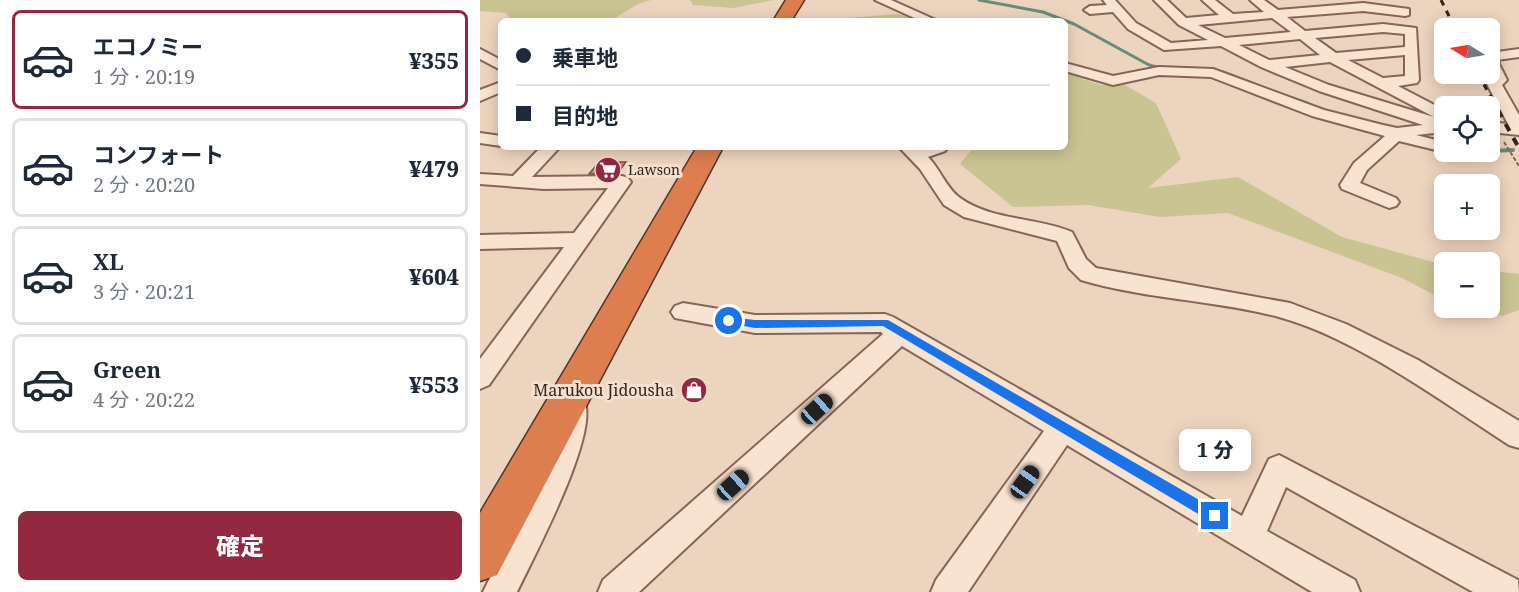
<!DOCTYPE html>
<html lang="ja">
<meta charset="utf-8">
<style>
:root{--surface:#fff;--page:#f2f2f3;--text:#1f2937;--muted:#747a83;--line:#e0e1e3;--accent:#932841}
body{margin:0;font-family:"Noto Serif","Noto Sans JP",serif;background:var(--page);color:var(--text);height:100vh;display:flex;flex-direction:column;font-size:22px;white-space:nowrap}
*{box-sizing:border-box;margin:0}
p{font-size:20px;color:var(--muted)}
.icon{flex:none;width:33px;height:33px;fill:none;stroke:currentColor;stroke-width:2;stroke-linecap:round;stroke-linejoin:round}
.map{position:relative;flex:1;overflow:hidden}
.sheet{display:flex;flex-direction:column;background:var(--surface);width:480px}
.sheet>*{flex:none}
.banner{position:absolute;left:18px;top:18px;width:570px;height:132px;border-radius:9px;box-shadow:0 3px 15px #0003;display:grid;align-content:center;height:132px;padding:0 18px;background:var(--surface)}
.needle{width:39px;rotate:281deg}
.fabs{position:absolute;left:954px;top:18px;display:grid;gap:12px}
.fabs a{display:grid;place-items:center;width:66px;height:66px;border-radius:9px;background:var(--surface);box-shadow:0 3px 15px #0003;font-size:30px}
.end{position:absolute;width:27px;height:27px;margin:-14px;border:8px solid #1a73e8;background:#fff;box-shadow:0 0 0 3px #fff}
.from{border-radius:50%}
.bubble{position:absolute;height:42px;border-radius:9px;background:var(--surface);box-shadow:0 3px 15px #0003;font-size:20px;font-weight:800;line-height:42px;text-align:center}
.car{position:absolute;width:18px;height:36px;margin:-18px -9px;border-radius:8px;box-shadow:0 0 4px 2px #0007;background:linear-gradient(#222 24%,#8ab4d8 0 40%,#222 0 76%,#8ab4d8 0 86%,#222 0)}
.banner b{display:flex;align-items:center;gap:21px;height:57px;font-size:22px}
.banner b+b{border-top:2px solid var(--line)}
.banner i{width:15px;height:15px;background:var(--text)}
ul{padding:10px 0 0;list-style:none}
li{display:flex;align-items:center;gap:18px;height:99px;margin:0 12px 9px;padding:0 6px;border:3px solid var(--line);border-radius:9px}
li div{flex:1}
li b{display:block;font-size:22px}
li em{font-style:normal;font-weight:800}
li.on{border-color:var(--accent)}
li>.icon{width:54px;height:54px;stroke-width:1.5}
.action{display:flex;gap:12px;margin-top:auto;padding:12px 18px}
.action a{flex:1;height:69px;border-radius:9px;background:var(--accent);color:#fff;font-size:24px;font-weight:800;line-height:69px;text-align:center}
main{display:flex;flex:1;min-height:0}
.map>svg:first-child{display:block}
.green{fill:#cac493}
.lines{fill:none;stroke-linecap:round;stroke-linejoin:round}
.stream-far1{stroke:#698c7b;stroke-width:3}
.stream{stroke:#698c7b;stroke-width:4}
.building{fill:#cb8574;stroke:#84493e;stroke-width:1.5}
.minor-casing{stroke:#856557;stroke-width:4}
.highway-casing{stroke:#52352c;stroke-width:3}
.path{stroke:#856557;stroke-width:2;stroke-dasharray:4 2;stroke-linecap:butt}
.minor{fill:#f8e3d1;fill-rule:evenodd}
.highway{fill:#dd7e4e;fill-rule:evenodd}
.rail-far1{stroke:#34221c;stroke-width:3;stroke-dasharray:6 6;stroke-linecap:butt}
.rail{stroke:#34221c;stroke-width:4;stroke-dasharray:8 8;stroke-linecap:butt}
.route{fill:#1a73e8}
.labels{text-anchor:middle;stroke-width:6;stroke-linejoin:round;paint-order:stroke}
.far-poi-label{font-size:14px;fill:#34221c;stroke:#f4e0ce;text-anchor:start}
.poi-label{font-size:16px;fill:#34221c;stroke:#f4e0ce;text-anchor:end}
</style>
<main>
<section class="sheet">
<ul>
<li class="on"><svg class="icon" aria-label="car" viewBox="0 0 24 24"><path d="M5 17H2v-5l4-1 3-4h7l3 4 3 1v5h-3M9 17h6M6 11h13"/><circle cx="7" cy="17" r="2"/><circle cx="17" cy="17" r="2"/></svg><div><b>エコノミー</b><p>1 分 · 20:19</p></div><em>¥355</em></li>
<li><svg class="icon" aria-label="car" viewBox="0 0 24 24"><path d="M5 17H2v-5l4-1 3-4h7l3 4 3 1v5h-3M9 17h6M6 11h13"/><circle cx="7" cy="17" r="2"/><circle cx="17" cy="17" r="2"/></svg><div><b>コンフォート</b><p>2 分 · 20:20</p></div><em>¥479</em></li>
<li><svg class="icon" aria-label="car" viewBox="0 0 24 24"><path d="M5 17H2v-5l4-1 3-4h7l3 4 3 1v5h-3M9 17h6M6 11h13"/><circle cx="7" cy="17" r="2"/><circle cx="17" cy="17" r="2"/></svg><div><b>XL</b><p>3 分 · 20:21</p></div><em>¥604</em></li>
<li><svg class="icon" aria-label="car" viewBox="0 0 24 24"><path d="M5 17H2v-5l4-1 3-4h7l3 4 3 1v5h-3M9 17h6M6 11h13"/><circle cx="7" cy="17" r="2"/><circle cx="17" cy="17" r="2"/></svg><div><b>Green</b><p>4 分 · 20:22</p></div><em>¥553</em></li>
</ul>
<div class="action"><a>確定</a></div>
</section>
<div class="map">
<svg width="1039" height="592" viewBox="0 0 1039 592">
<rect width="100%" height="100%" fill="#edd4be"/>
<path class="green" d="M 0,0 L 171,0 L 158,4 L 130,21 L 32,21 L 26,13 L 0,11 Z
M 210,0 L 294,0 L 253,8 L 213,5 Z
M 418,14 L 442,21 L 341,21 L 342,20 Z
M 585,73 L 621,85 L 645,85 L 676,103 L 701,159 L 668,188 L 758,177 L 862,237 L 964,265 L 964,300 L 922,278 L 748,213 L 680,217 L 608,205 L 533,207 L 480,164 L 494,147 L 585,147 Z
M 1010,271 L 1039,274 L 1039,310 L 1022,316 L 990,308 L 1010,308 Z"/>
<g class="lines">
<path class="stream-far1" d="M 499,0 L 563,12 L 594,24 L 669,65 L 681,68
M 702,68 L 743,72 L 809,97"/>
<path class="stream" d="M 805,96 L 828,104
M 1010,151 L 1033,150"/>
</g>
<path class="building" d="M 119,162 L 146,162 L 137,174 L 109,174 Z"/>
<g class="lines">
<defs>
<path id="minor" d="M 395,0 L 411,0 L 458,21 L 441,21 Z
M 623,0 L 635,0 L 656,23 L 691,43 L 728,40 L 699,25 L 674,0 L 687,0 L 706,18 L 739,15 L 722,0 L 735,0 L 753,14 L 784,12 L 770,0 L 784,0 L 798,10 L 883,3 L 929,9 L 929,15 L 925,16 L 883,11 L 807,17 L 825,31 L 903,24 L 936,28 L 939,80 L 937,83 L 918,86 L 964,110 L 964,132 L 936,135 L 964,142 L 964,152 L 967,152 L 964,152 L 919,141 L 887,170 L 880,183 L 916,198 L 919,202 L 916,206 L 909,208 L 862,189 L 860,185 L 874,163 L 905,136 L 832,116 L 731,77 L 679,75 L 633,85 L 585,71 L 585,63 L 633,76 L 679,67 L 733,69 L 844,110 L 903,125 L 917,128 L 943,125 L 839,91 L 781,67 L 741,46 L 684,50 L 648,29 L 633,12 L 610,14 L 604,10 L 610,6 L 627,5 ZM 792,18 L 811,32 L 745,38 L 718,25 ZM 903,32 L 925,34 L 925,47 L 856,53 L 835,38 ZM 820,39 L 840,55 L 789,60 L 759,45 ZM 925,55 L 925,76 L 903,78 L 868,60 ZM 850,62 L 954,117 L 849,85 L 805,67 Z
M 0,49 L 21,60 L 21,70 L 0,59 Z
M 1039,49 L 1039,57 L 1017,60 L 1027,80 L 1022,85 L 1039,115 L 1039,135 L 1010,132 L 1010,122 L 1028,124 L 1007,84 L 1012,79 L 1010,73 L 1010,53 Z
M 21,82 L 21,92 L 0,101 L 0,90 Z
M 0,133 L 21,136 L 21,146 L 0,143 Z
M 61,147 L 80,147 L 52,177 L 142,176 L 148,178 L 151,182 L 9,385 L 0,389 L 0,359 L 84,247 L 0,249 L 0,235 L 94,233 L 128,188 L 64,189 L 0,184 L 0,174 L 33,176 Z
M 419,147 L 468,147 L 465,151 L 448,157 C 460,169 467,189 480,198 C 512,221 557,217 592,232 L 606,259 L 616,268 L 810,303 L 866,324 L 938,360 L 1039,421 L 1039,448 L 1029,445 C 961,401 876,338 799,317 C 734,300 665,299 601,280 L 589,268 L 577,241 L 484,217 L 464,205 L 440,169 Z
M 203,303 L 275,315 L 405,314 L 413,317 L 762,516 L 789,459 L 799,455 L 1038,580 L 1039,592 L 993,592 L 806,487 L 787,531 L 875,580 L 880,592 L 832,592 L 587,445 L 488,592 L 451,592 L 456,580 L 564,431 L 422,346 L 159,592 L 118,592 L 123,580 L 403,334 L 401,332 L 275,333 L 195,318 L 191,312 L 195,306 Z
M 95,397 L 104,400 C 120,433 54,556 37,592 L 3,592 L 70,457 L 86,400 Z"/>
<path id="highway" d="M 306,0 L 324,0 L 311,21 L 293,21 Z
M 217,147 L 243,147 L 17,575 L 0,581 L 0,513 Z"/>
</defs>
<use href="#minor" class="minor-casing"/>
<use href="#highway" class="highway-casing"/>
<path class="path" d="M 1024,142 L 1039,166"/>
<use href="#minor" class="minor"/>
<use href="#highway" class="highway"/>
<path class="rail-far1" d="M 961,0 L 975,28
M 998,74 L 1011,97"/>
<path class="rail" d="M 1010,96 L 1039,148"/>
</g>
<path class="route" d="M 249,317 L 275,320 L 408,320 L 740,512 L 741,516 L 740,521 L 735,523 L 730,521 L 403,326 L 275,328 L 246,323 L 244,321 Z"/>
<defs>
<symbol id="supermarket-disc" viewBox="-11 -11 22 22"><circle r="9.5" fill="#932841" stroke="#f4e0ce"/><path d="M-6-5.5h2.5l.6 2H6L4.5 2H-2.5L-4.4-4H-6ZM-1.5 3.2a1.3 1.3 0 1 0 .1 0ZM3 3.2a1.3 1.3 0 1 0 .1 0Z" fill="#fff"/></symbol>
<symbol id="shop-disc" viewBox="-11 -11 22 22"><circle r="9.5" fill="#932841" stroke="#f4e0ce"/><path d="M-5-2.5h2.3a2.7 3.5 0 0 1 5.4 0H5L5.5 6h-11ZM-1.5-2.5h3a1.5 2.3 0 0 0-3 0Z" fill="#fff"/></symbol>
</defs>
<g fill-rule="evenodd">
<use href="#supermarket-disc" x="113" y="155" width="30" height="30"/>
<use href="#shop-disc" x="199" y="375" width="30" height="30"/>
</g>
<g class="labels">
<g class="far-poi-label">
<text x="148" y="175">Lawson</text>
</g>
<g class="poi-label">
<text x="194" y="396">Marukou Jidousha</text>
</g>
</g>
</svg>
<div class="fabs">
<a><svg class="needle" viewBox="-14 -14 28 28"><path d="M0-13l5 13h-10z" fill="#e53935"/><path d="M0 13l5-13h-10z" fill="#747a83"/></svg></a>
<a><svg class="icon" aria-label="locate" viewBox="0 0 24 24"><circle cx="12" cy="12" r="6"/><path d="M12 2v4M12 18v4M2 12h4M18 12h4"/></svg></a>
<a>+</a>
<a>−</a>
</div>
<i class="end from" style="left:249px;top:321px"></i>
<i class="end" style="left:735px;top:516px"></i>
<div class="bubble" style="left:699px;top:429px;width:72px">1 分</div>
<i class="car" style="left:337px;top:409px;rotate:48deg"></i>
<i class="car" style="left:545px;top:482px;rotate:35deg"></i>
<i class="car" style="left:253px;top:485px;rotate:48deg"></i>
<div class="banner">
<b><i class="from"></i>乗車地</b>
<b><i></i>目的地</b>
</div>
</div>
</main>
